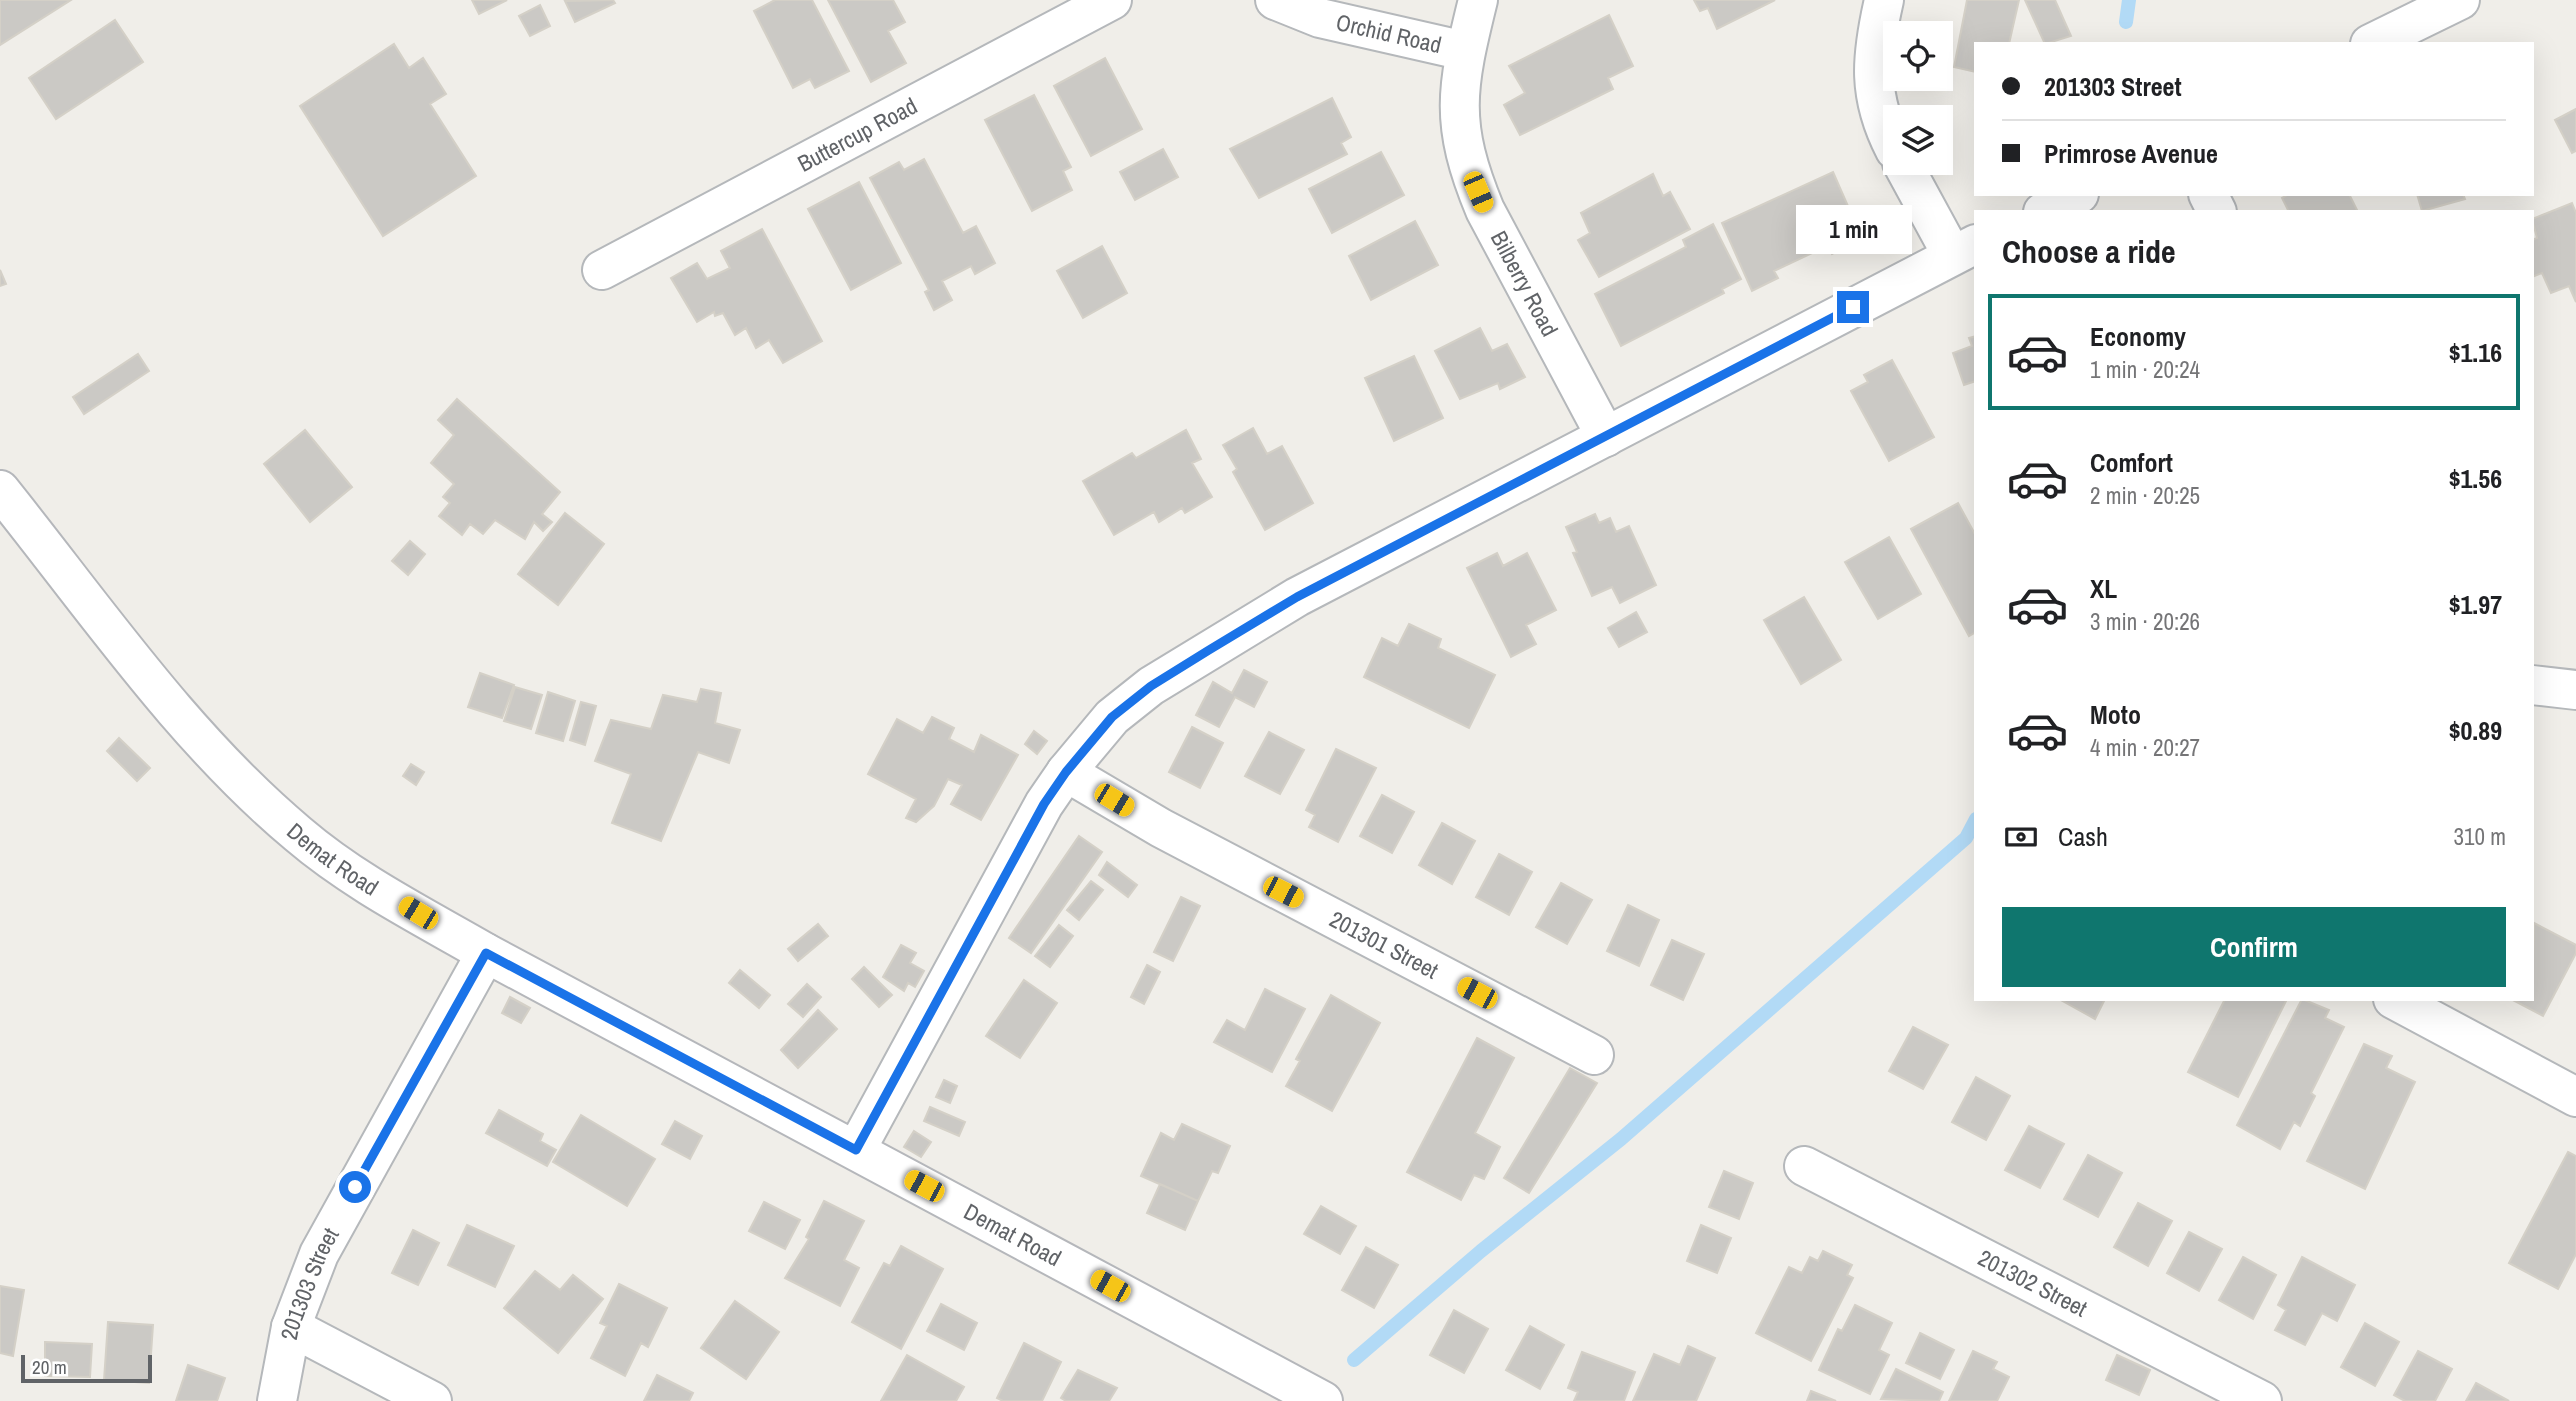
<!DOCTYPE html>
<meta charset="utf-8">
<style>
:root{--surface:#fff;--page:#f6f6f6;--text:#202124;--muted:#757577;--line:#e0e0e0;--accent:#0f766e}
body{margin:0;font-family:"Archivo Narrow",sans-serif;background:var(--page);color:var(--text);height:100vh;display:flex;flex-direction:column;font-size:26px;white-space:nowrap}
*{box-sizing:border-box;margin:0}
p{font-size:23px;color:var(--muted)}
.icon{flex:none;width:38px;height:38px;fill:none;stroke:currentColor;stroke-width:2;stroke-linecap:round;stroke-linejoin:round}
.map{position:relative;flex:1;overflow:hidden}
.sheet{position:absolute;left:1974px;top:210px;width:560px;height:791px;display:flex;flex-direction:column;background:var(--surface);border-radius:0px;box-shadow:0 7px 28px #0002}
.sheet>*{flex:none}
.hud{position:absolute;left:1974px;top:42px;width:560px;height:154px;border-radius:0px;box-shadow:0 7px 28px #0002;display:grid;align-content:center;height:154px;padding:0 28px;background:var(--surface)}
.buttons{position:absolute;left:1883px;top:21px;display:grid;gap:14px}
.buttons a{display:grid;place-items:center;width:70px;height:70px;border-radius:0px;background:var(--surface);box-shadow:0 7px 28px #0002;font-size:35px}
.scale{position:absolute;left:21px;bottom:18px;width:131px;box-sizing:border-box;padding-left:7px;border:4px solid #606367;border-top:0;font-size:19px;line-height:24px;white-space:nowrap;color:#606367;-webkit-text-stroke:5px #fff;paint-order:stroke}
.end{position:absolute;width:32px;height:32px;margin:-16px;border:9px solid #1a73e8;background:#fff;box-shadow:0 0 0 4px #fff}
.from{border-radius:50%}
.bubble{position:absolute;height:49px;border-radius:0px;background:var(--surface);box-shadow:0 7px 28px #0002;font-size:23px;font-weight:700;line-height:49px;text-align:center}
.car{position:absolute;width:21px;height:42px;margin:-21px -10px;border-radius:9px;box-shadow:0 0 5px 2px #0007;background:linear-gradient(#f5c518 24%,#345 0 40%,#f5c518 0 76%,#345 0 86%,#f5c518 0)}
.hud b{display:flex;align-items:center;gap:24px;height:66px;font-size:26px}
.hud b+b{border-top:2px solid var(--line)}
.hud i{width:18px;height:18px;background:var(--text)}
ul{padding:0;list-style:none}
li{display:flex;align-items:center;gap:21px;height:116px;margin:0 14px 10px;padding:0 14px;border:4px solid transparent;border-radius:0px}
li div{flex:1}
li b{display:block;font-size:26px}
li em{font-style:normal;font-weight:700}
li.current{border-color:var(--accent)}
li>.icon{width:63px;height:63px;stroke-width:1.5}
h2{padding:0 28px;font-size:32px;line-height:84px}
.pay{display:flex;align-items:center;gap:18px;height:77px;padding:0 28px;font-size:26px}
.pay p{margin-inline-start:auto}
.primary-button{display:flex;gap:14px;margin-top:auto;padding:14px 28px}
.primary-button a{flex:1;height:80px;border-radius:0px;background:var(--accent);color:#fff;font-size:28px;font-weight:700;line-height:80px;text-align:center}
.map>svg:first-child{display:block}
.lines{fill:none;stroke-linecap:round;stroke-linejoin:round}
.stream{stroke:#b2daf6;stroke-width:14}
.building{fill:#cbc9c5;stroke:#d4d0c7;stroke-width:2}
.street-casing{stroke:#b5b8bb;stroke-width:42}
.secondary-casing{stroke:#b5b7bb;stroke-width:42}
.street{stroke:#fff;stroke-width:38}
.secondary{stroke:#fff;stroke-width:38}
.route{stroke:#1a73e8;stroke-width:9}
.labels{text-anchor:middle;stroke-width:5;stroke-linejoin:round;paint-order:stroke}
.street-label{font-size:23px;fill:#606367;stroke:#fff}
</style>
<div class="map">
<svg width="2576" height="1401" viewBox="0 0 2576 1401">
<rect width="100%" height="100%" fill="#f0eee9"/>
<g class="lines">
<path class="stream" d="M 2126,22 L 2129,0
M 1354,1360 L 1481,1251 L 1621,1139 L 1966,838 L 1976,819"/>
</g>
<path class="building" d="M 0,0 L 71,0 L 0,45 Z
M 472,0 L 507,0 L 479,14 Z
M 613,0 L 615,3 L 575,22 L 565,1 Z
M 775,0 L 812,0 L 849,71 L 815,88 L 810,79 L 793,88 L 754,11 Z
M 828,0 L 893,0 L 905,22 L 888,31 L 906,63 L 871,82 Z
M 1694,0 L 1775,0 L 1717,29 L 1708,8 L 1700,11 Z
M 1967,0 L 2019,0 L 2009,44 L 1976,44 L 1976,72 L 1954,67 Z
M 2025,0 L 2055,0 L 2071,36 L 2045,44 Z
M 540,5 L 550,26 L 530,36 L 519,16 Z
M 1609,15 L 1633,66 L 1608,78 L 1613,89 L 1520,135 L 1504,105 L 1525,93 L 1509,66 Z
M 115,20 L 143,62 L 56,119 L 29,78 Z
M 394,44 L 409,68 L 423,58 L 446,94 L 430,104 L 476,176 L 383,236 L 300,106 Z
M 1105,58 L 1142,129 L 1091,156 L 1054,86 Z
M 1034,95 L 1071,167 L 1063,171 L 1072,190 L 1032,211 L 985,120 Z
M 1332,98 L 1351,137 L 1341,143 L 1347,154 L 1259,198 L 1230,149 Z
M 2576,109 L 2576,151 L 2572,153 L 2555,120 Z
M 1163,149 L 1178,177 L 1135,200 L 1120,172 Z
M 1381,152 L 1404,195 L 1332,233 L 1309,189 Z
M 924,159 L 963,233 L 976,226 L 995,263 L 975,274 L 971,266 L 942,281 L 952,300 L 934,310 L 925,292 L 929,290 L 870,178 L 899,162 L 904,170 Z
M 1833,172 L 1862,238 L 1832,254 L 1827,246 L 1774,271 L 1778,278 L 1752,291 L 1722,223 Z
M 1653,174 L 1663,196 L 1670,192 L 1690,229 L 1599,277 L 1578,240 L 1590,233 L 1581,213 Z
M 859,182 L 901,263 L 851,290 L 808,209 Z
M 2289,194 L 2349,194 L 2358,212 L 2289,212 L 2282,198 Z
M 2417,194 L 2463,194 L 2465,199 L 2422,211 Z
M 2572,203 L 2576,213 L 2576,302 L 2569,286 L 2551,293 L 2542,273 L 2532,277 L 2532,240 L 2537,238 L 2532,219 Z
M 1415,221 L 1438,265 L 1371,300 L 1349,256 Z
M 1713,224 L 1741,279 L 1722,289 L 1724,293 L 1621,346 L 1595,294 L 1686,247 L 1683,240 Z
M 762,229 L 822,341 L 783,363 L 769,340 L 756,348 L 746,328 L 735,335 L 723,313 L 715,316 L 714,312 L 697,322 L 671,278 L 697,263 L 707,279 L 730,268 L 721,251 Z
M 1102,246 L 1127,293 L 1083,318 L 1057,271 Z
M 0,270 L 6,284 L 0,286 Z
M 1480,328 L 1492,351 L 1507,344 L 1525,377 L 1500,389 L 1498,383 L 1460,399 L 1435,351 Z
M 1976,336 L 1976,381 L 1964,385 L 1953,353 L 1972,346 L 1969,338 Z
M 138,354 L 149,371 L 84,414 L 73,397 Z
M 1414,356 L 1443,418 L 1394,441 L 1365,378 Z
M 1892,360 L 1934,437 L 1889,461 L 1851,391 L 1868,382 L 1864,375 Z
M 457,399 L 560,492 L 542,514 L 552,522 L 543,531 L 534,522 L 525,539 L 495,520 L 483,534 L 470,524 L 462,535 L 439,516 L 450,503 L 443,497 L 454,484 L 431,463 L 454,435 L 438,420 Z
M 1253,428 L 1267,454 L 1282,446 L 1313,503 L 1265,530 L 1233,472 L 1237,469 L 1223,445 Z
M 305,430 L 352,487 L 310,522 L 264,464 Z
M 1186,430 L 1201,459 L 1192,463 L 1212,497 L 1185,513 L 1182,508 L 1159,522 L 1154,512 L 1114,535 L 1083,481 L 1132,453 L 1136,458 Z
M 1958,503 L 1976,536 L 1976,632 L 1969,636 L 1911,529 Z
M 565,513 L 604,544 L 558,605 L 518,574 Z
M 1595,514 L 1599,523 L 1610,518 L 1616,532 L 1629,526 L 1656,585 L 1620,603 L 1612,587 L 1592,596 L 1573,553 L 1577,552 L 1566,527 Z
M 1889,537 L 1921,594 L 1878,619 L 1845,562 Z
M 410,541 L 425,554 L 408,575 L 392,561 Z
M 1497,553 L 1503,566 L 1527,553 L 1556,610 L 1526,625 L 1536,644 L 1511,657 L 1467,568 Z
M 1804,597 L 1841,660 L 1801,684 L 1764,620 Z
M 1636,612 L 1647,632 L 1619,647 L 1608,628 Z
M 1409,624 L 1441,639 L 1438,648 L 1495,675 L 1469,728 L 1364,677 L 1382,638 L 1398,646 Z
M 1244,670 L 1267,682 L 1254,707 L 1235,697 L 1219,727 L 1196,715 L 1213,682 L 1232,693 Z
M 480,673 L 514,685 L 502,718 L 468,707 Z
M 515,687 L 542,695 L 531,729 L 504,721 Z
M 701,689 L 721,693 L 715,723 L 740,730 L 729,763 L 698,752 L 661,841 L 612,823 L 631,774 L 595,761 L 611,720 L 651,729 L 663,695 L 697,702 Z
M 548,692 L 575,701 L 563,741 L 536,733 Z
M 581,702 L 596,706 L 585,745 L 570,740 Z
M 932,717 L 954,728 L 949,739 L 974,752 L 981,735 L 1018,755 L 981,820 L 951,804 L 962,785 L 948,779 L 934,806 L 916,822 L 906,818 L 916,799 L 868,774 L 897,719 L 923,733 Z
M 1192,727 L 1223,743 L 1200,788 L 1169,772 Z
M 1034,731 L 1047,741 L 1037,754 L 1025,744 Z
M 1269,732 L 1304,750 L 1280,794 L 1245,776 Z
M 119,738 L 150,768 L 137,781 L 107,751 Z
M 1336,749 L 1376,768 L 1338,842 L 1309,827 L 1315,815 L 1306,810 Z
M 411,764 L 424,772 L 416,785 L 403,776 Z
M 1382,795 L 1414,812 L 1392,853 L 1360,836 Z
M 1442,823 L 1475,841 L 1452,884 L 1419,865 Z
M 1079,836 L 1102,852 L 1031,953 L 1009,938 Z
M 1499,854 L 1532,872 L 1509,915 L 1476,897 Z
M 1107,862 L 1137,885 L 1128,897 L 1099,875 Z
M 1091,881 L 1103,890 L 1079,920 L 1067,910 Z
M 1561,883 L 1592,900 L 1567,944 L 1536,927 Z
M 1181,897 L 1200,906 L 1173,961 L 1154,952 Z
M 1628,905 L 1659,920 L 1639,966 L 1607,951 Z
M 2534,923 L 2576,945 L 2576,953 L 2543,1016 L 2511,999 L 2532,999 Z
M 818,924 L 828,936 L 798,961 L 788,949 Z
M 1059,925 L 1073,936 L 1050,967 L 1035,956 Z
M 1672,940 L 1704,954 L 1683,1000 L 1651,985 Z
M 901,945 L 916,953 L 910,963 L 924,971 L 915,987 L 908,983 L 904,991 L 883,977 Z
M 1147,965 L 1160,972 L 1144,1004 L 1131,997 Z
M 864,967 L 892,995 L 879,1007 L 852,979 Z
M 740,970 L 770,995 L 759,1008 L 729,983 Z
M 1024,980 L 1057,1003 L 1020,1058 L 986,1036 Z
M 807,984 L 821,997 L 803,1017 L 788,1004 Z
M 1265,989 L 1305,1009 L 1272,1072 L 1214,1042 L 1227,1020 L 1245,1030 Z
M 1331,995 L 1380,1023 L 1332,1111 L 1286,1086 L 1300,1061 L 1296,1059 Z
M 510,997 L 530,1008 L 521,1023 L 502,1013 Z
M 2059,999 L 2105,999 L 2095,1019 Z
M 2225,999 L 2287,999 L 2238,1097 L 2188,1072 Z
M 2302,999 L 2329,1010 L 2325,1018 L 2344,1027 L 2311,1093 L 2315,1096 L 2300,1126 L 2294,1122 L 2280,1149 L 2237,1125 Z
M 818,1010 L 837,1029 L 798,1068 L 781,1050 Z
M 1913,1027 L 1948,1045 L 1923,1089 L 1889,1071 Z
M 1477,1038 L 1514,1058 L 1475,1133 L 1500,1147 L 1484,1179 L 1474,1175 L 1461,1200 L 1407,1172 Z
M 2364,1044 L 2392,1056 L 2386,1068 L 2415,1082 L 2365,1189 L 2307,1161 Z
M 1570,1068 L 1597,1083 L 1529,1193 L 1504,1178 Z
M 1976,1077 L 2010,1096 L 1986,1140 L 1952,1122 Z
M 944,1080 L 957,1086 L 950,1103 L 936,1097 Z
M 930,1107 L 965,1122 L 959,1136 L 924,1121 Z
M 499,1110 L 543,1134 L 540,1141 L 556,1150 L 547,1166 L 486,1133 Z
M 581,1115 L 655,1159 L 627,1206 L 553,1162 Z
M 675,1121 L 702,1136 L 690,1159 L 662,1144 Z
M 1182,1124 L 1230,1146 L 1218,1173 L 1212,1171 L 1198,1201 L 1141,1176 L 1161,1133 L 1174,1140 Z
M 2029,1126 L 2064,1144 L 2040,1188 L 2005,1170 Z
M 914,1131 L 931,1142 L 921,1157 L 904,1147 Z
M 2568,1152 L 2576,1156 L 2576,1254 L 2558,1289 L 2509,1263 Z
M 2088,1155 L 2122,1173 L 2098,1217 L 2064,1199 Z
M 1724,1171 L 1753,1183 L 1739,1219 L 1709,1207 Z
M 1160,1184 L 1198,1201 L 1185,1230 L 1147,1213 Z
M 824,1201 L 864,1221 L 844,1260 L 859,1268 L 840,1306 L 785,1278 L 809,1239 L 806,1237 Z
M 764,1202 L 800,1220 L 785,1249 L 749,1231 Z
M 2138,1203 L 2172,1221 L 2148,1266 L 2114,1247 Z
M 1321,1206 L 1356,1226 L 1340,1254 L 1304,1234 Z
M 467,1225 L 514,1246 L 495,1287 L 448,1265 Z
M 1701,1225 L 1731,1238 L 1717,1273 L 1687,1261 Z
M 413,1230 L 439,1243 L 418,1285 L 392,1273 Z
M 2189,1232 L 2222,1249 L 2199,1291 L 2167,1273 Z
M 901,1246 L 943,1269 L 901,1349 L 852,1322 L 884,1263 L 890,1266 Z
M 1366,1247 L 1398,1265 L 1374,1308 L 1342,1290 Z
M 1823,1251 L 1852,1265 L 1847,1275 L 1853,1278 L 1811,1361 L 1756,1333 L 1789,1267 L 1802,1273 L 1810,1257 L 1818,1261 Z
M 2243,1257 L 2276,1275 L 2253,1319 L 2219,1300 Z
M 2302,1257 L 2355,1285 L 2337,1321 L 2322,1313 L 2305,1345 L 2275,1330 L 2286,1310 L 2278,1305 Z
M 535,1271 L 560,1290 L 573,1275 L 603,1299 L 558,1353 L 504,1308 Z
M 619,1284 L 667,1308 L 648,1347 L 641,1343 L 625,1376 L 591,1358 L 607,1326 L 600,1323 Z
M 0,1286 L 24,1290 L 13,1356 L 0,1353 Z
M 735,1301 L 779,1332 L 746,1379 L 701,1348 Z
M 941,1304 L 977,1323 L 964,1350 L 927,1331 Z
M 1855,1305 L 1892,1323 L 1879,1350 L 1889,1355 L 1870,1394 L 1819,1370 L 1838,1329 L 1842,1331 Z
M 1454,1310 L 1488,1329 L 1464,1373 L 1430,1355 Z
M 108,1322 L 153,1325 L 149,1383 L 104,1380 Z
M 2365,1323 L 2399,1342 L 2375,1386 L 2341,1367 Z
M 1530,1326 L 1564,1345 L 1540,1389 L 1506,1370 Z
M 1920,1333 L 1954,1350 L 1940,1379 L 1906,1363 Z
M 45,1342 L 92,1344 L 90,1377 L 45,1376 Z
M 1024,1343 L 1061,1362 L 1042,1401 L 1003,1401 L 997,1398 Z
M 1688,1346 L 1715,1358 L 1696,1401 L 1633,1401 L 1654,1354 L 1680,1365 Z
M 1973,1351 L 1997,1362 L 1993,1369 L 2009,1377 L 1997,1401 L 1949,1401 Z
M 2418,1351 L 2452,1369 L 2435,1401 L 2405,1401 L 2394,1395 Z
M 1582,1352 L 1635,1372 L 1624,1401 L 1574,1401 L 1578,1392 L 1568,1388 Z
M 907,1355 L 964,1387 L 956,1401 L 881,1401 Z
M 2117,1355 L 2150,1370 L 2139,1395 L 2106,1380 Z
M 188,1365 L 225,1378 L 217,1401 L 176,1401 Z
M 1896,1369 L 1943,1392 L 1939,1401 L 1881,1399 Z
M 1078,1370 L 1117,1388 L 1109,1401 L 1066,1401 L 1061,1398 Z
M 657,1375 L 693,1393 L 689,1401 L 644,1401 Z
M 2476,1383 L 2509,1401 L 2466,1401 Z
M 1811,1391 L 1836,1401 L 1807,1401 Z"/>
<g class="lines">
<defs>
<g id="street">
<path id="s1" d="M 1275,0 L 1320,18 L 1465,51"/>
<path id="s2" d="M 1478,0 C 1456,89 1449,123 1485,210 L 1606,437"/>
<path d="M 1884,0 C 1871,57 1867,96 1895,150"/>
<path d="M 2370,44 L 2460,0"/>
<path d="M 1902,163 L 1952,255"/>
<path d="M 2208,194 L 2217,212"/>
<path d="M 2043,212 L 2079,194"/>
<path id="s3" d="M 602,270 L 1112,0"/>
<path d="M 2532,685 L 2576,690"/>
<path id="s4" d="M 1066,772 L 1161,828 L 1594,1055"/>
<path d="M 2393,999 L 2576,1097"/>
<path d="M 856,1150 L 1044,804 L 1066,772 L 1112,717 L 1151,686 L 1297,597 L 1976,244"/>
<path id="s5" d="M 1804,1166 L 2262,1401"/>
<path d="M 291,1327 L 432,1401"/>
<path id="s6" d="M 277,1401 L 291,1327 L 319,1254 L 486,953"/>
</g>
<g id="secondary">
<path id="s7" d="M 0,490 C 94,607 182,737 298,834 C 354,882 422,916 486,953 L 1323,1401"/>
</g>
</defs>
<use href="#street" class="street-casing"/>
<use href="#secondary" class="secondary-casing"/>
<use href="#street" class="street"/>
<use href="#secondary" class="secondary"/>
</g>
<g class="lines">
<path class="route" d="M 355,1187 L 486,953 L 856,1150 L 1044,804 L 1066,772 L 1112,717 L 1151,686 L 1209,650 L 1297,597 L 1853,307"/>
</g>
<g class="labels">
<g class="street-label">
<text dy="8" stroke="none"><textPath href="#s1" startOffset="119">Orchid Road</textPath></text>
<text dy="8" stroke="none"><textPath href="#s3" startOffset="289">Buttercup Road</textPath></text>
<text dy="8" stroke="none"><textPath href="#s2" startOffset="299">Bilberry Road</textPath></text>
<text dy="8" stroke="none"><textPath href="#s7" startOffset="499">Demat Road</textPath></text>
<text dy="8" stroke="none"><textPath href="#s4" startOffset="362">201301 Street</textPath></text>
<text dy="8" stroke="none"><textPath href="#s7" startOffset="1276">Demat Road</textPath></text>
<text dy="8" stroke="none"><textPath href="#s6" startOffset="122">201303 Street</textPath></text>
<text dy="8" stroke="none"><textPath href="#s5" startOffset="257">201302 Street</textPath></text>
</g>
</g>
</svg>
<div class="buttons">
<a><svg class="icon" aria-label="locate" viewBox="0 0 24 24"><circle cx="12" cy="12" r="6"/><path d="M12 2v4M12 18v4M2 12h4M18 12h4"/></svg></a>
<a><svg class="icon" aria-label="layers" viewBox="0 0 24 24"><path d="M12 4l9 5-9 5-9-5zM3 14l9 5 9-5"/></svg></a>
</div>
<div class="scale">20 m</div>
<i class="end from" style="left:355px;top:1187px"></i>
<i class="end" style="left:1853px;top:307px"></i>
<div class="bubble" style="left:1796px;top:205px;width:116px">1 min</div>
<i class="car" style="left:1478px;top:192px;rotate:157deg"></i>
<i class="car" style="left:1114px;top:800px;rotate:121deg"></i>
<i class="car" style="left:1283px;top:892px;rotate:117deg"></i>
<i class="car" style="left:418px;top:913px;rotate:301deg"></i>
<i class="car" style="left:1477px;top:993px;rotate:298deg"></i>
<i class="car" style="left:924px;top:1186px;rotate:298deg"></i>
<i class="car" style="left:1110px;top:1286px;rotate:299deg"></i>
<div class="hud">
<b><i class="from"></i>201303 Street</b>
<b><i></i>Primrose Avenue</b>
</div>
<section class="sheet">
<h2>Choose a ride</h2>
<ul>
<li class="current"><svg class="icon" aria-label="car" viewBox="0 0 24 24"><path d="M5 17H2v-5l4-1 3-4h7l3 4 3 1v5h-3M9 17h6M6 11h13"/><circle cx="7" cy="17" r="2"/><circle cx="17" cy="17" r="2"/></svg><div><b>Economy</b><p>1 min · 20:24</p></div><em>$1.16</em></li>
<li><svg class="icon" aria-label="car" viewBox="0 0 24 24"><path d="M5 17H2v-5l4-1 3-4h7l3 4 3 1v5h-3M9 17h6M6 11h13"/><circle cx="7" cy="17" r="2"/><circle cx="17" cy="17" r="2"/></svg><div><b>Comfort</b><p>2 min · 20:25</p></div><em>$1.56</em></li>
<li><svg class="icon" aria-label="car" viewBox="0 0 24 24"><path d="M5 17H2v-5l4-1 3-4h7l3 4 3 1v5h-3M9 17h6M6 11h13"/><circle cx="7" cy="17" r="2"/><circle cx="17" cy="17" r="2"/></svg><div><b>XL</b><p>3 min · 20:26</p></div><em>$1.97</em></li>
<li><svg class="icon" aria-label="car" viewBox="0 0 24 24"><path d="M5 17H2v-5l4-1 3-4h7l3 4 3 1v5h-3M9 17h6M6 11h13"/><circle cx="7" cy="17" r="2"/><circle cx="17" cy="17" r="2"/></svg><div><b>Moto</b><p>4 min · 20:27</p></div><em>$0.89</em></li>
</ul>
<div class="pay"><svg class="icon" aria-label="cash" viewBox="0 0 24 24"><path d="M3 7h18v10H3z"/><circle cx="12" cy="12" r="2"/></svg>Cash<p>310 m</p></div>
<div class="primary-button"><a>Confirm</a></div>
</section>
</div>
